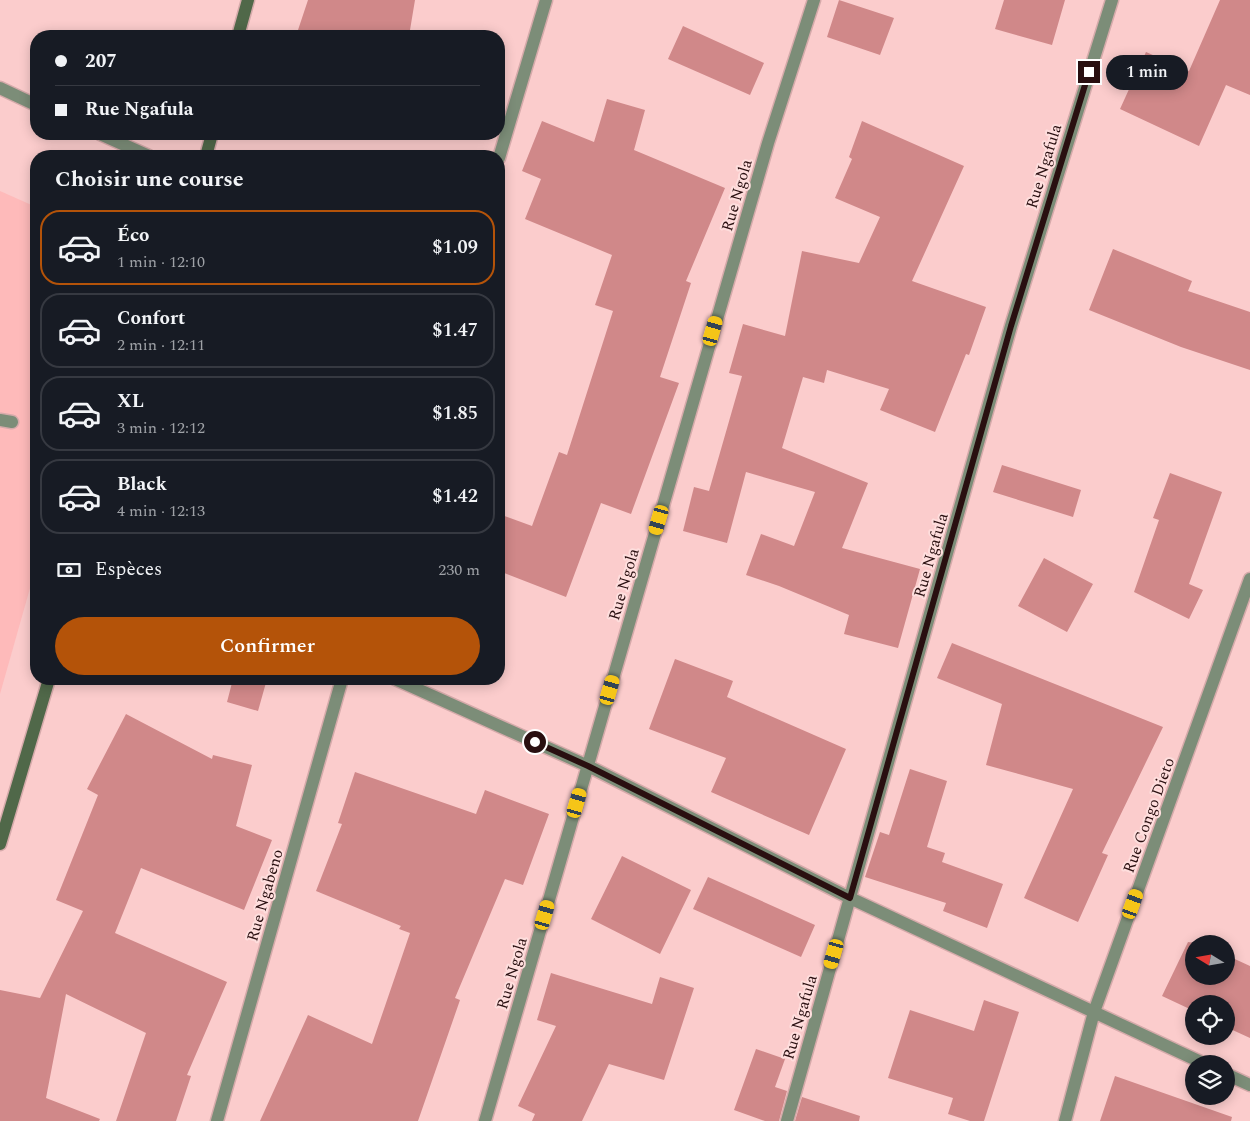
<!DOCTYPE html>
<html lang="fr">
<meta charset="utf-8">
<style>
:root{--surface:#171b24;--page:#20242c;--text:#f1f3f6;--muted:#9ea1a6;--line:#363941;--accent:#b45309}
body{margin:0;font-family:Spectral,serif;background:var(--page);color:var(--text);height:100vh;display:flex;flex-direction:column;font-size:19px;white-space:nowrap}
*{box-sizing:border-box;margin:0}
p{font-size:16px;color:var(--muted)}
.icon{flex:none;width:28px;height:28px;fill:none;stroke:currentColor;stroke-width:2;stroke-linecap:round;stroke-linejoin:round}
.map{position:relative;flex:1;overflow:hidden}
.details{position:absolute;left:30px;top:150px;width:475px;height:535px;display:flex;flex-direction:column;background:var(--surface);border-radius:20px;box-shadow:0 2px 12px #0003}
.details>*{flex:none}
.guide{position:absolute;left:30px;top:30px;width:475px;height:110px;border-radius:20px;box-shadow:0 2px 12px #0003;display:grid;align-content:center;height:110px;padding:0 25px;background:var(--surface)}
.needle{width:32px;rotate:281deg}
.buttons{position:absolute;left:1185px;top:935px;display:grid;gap:10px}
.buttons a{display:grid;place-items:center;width:50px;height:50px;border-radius:50%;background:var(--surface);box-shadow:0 2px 12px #0003;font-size:25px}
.end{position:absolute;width:22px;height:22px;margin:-11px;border:6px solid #290f10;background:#fff;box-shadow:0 0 0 2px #fff}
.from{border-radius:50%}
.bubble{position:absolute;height:35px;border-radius:18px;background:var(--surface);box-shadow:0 2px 12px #0003;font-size:16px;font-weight:600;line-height:35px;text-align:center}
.car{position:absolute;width:15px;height:30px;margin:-15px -8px;border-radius:6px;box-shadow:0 0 4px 1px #0007;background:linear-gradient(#f5c518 24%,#345 0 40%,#f5c518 0 76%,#345 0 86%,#f5c518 0)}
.guide b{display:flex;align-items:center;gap:18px;height:48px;font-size:19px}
.guide b+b{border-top:1px solid var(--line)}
.guide i{width:12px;height:12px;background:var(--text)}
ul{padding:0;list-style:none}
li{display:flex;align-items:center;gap:15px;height:75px;margin:0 10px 8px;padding:0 15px;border:2px solid var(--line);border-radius:20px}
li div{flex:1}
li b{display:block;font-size:19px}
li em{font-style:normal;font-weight:600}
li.on{border-color:var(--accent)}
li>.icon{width:45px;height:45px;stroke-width:1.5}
h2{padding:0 25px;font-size:22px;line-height:60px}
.pay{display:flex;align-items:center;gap:12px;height:55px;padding:0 25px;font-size:19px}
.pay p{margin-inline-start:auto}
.primary-button{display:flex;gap:10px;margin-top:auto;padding:10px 25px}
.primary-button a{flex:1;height:58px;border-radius:30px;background:var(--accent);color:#fff;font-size:20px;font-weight:600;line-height:58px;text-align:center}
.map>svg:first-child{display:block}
.built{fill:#febaba}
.building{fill:#d08889}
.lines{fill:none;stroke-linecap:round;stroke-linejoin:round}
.service-casing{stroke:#d5aaaa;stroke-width:15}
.minor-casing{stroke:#d5aaaa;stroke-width:15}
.secondary-casing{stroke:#d5aaaa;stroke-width:15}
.service{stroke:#7c8d78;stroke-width:12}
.minor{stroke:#7c8d78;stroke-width:12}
.secondary{stroke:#506849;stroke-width:12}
.route{stroke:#290f10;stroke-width:6}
.labels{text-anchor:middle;stroke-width:4;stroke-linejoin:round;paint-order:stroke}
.street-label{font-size:16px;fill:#290f10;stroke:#fededd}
</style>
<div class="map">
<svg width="1250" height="1121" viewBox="0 0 1250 1121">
<rect width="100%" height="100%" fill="#fbcccc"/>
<path class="built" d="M 0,191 L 36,207 L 36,567 L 0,694 Z"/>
<path class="building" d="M 308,0 L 415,0 L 409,36 L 296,36 Z
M 839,0 L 894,18 L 880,55 L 827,37 Z
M 1004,0 L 1065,0 L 1052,45 L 995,29 Z
M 1220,0 L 1250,0 L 1250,95 L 1226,85 L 1199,146 L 1120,109 L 1146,52 L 1189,71 Z
M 683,26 L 764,63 L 750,95 L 668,59 Z
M 607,99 L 645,110 L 634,150 L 725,188 L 686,281 L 691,283 L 660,377 L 679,383 L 631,514 L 601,503 L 566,597 L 499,571 L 499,514 L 532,526 L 559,452 L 567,455 L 613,311 L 595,305 L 612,255 L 525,219 L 541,179 L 522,171 L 542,121 L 594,142 Z
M 862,121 L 964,166 L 912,281 L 986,307 L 969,355 L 966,354 L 935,432 L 880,410 L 889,389 L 827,370 L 824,383 L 803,377 L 782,448 L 868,483 L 842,548 L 920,569 L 898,648 L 844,634 L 849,615 L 779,586 L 746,575 L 761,534 L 794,546 L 815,492 L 746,472 L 727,543 L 683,531 L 694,487 L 709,491 L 742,376 L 729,373 L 743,324 L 785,336 L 802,251 L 859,263 L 880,217 L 835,198 L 852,159 L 849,157 Z
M 1113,249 L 1192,281 L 1188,291 L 1250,312 L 1250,370 L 1181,347 L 1089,310 Z
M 1002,465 L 1081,490 L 1073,517 L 993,492 Z
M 1170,473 L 1222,492 L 1189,584 L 1203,590 L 1189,619 L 1134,592 L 1159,520 L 1153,518 Z
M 1044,558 L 1093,584 L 1067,632 L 1018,606 Z
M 952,643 L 1163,727 L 1102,853 L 1108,855 L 1078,922 L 1024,898 L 1073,789 L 986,765 L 1002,704 L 937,678 Z
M 675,659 L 733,681 L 727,697 L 846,749 L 809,835 L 711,792 L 726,758 L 649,729 Z
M 233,679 L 267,679 L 258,711 L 227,702 Z
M 126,714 L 212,759 L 213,755 L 252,765 L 236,826 L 272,840 L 244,910 L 141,868 L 115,933 L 227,982 L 187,1075 L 191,1076 L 176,1121 L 116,1121 L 146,1033 L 66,994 L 46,1098 L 100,1119 L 99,1121 L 0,1121 L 0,990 L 40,998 L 83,911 L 56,900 L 98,795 L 87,789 Z
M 910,769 L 947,781 L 927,847 L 945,853 L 942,862 L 1003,884 L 987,928 L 943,911 L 946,903 L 865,877 L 880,832 L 889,835 Z
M 355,772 L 476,814 L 485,790 L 549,814 L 523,885 L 505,879 L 455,998 L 460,1000 L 418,1121 L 260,1121 L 308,1015 L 372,1044 L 410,933 L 399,929 L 401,926 L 316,891 L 342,824 L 338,823 Z
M 622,856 L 691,890 L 660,954 L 591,919 Z
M 708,877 L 815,925 L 801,957 L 693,909 Z
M 1188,942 L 1202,944 L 1194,944 L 1194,976 L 1226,976 L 1226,955 L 1250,966 L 1250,1038 L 1226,1027 L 1226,1004 L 1194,1004 L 1194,1011 L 1162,996 Z
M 551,973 L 652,1004 L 660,977 L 694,988 L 664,1080 L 609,1064 L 582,1121 L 532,1121 L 535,1114 L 518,1106 L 556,1026 L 537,1020 Z
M 984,1000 L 1019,1012 L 984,1121 L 970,1121 L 948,1114 L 953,1098 L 888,1078 L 910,1010 L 974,1031 Z
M 756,1049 L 785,1059 L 775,1087 L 787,1091 L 779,1121 L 765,1121 L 734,1110 Z
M 1115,1076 L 1232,1117 L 1231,1121 L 1100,1121 Z
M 802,1097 L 860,1116 L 859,1121 L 795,1121 Z"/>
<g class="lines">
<defs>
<path id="service" d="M 0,420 L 12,422"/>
<path id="minor" d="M 0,88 L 36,105
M 100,134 L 149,156
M 499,158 L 546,0
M 395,679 L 588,766 L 850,898 L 1205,1064
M 1226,1074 L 1250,1085
M 217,1121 L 342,679
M 485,1121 L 768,143 L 814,0
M 787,1121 L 1011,326 L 1112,0
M 1065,1121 L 1094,1012 L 1250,579"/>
<path id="secondary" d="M 238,36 L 248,0
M 206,156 L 212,134
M 0,844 L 49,679"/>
</defs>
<use href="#service" class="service-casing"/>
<use href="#minor" class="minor-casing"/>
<use href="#secondary" class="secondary-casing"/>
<use href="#service" class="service"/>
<use href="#minor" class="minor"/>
<use href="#secondary" class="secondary"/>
</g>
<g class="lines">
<path class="route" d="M 535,742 L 588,766 L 850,898 L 1011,326 L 1089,72"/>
</g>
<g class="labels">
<g class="street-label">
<text transform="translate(1043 166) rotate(-73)" y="6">Rue Ngafula</text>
<text transform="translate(736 195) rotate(-74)" y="6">Rue Ngola</text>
<text transform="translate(930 555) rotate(-74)" y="6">Rue Ngafula</text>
<text transform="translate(623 584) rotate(-74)" y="6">Rue Ngola</text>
<text transform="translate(1148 815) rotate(-70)" y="6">Rue Congo Dieto</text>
<text transform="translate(264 895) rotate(-74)" y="6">Rue Ngabeno</text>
<text transform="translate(511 973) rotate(-74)" y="6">Rue Ngola</text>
<text transform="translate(799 1017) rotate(-74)" y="6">Rue Ngafula</text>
</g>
</g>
</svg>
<div class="buttons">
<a><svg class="needle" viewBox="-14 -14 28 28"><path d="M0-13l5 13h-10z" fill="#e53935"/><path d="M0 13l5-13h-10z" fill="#9ea1a6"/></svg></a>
<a><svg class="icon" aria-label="locate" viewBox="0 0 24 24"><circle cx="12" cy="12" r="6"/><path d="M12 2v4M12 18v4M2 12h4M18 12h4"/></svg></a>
<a><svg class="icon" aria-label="layers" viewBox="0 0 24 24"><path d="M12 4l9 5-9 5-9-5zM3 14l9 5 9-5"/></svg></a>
</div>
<i class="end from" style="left:535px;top:742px"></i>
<i class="end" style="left:1089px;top:72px"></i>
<div class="bubble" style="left:1106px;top:55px;width:82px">1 min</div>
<i class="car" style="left:713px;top:331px;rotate:16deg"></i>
<i class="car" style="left:659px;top:520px;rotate:196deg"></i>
<i class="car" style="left:610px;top:690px;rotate:16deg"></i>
<i class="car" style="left:577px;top:803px;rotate:16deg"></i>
<i class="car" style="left:1133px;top:904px;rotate:20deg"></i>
<i class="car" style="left:545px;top:915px;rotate:16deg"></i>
<i class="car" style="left:834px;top:954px;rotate:196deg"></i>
<div class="guide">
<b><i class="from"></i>207</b>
<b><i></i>Rue Ngafula</b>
</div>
<section class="details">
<h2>Choisir une course</h2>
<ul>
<li class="on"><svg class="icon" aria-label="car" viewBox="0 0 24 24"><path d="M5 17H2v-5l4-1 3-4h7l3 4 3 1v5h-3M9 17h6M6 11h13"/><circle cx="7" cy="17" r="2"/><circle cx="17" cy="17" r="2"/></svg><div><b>Éco</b><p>1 min · 12:10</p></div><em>$1.09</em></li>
<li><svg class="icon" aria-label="car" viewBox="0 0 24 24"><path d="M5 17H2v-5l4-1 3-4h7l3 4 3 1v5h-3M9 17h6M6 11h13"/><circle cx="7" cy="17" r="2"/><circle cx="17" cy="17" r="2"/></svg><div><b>Confort</b><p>2 min · 12:11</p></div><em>$1.47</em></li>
<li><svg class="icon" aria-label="car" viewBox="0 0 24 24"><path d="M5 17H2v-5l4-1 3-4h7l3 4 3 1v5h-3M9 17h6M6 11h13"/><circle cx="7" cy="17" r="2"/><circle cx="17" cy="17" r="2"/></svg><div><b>XL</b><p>3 min · 12:12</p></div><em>$1.85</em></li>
<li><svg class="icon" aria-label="car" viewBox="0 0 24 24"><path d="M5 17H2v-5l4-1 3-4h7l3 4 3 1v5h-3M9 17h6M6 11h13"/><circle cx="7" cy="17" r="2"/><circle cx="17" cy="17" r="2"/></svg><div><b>Black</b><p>4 min · 12:13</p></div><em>$1.42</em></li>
</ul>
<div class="pay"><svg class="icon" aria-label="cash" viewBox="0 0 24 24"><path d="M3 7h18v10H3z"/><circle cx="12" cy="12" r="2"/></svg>Espèces<p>230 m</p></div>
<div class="primary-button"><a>Confirmer</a></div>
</section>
</div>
